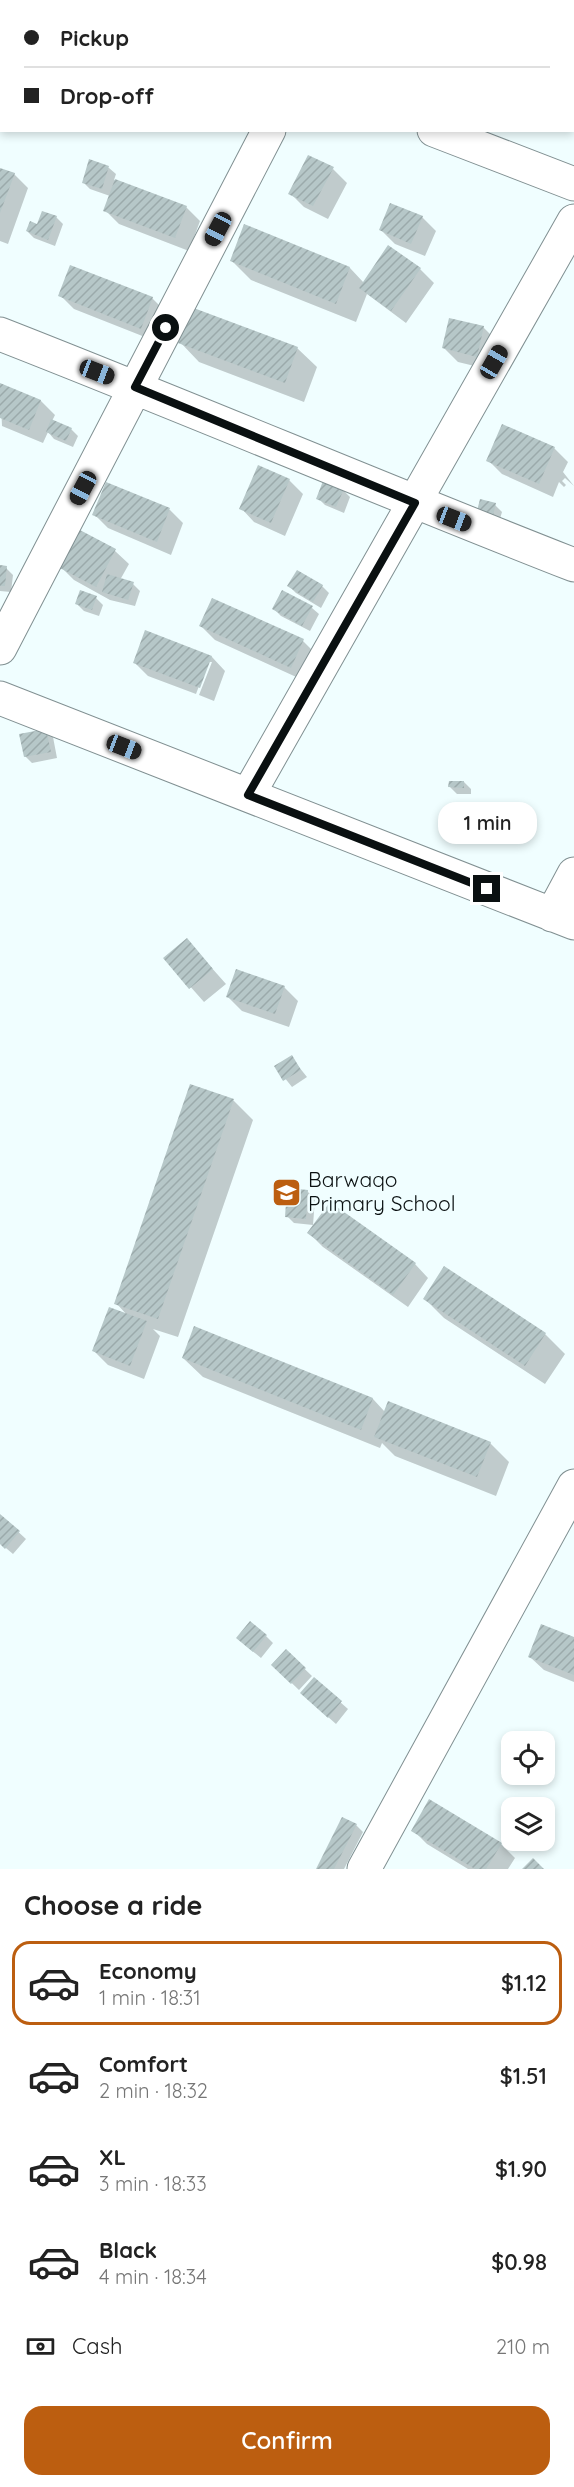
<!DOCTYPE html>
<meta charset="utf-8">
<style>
:root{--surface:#fff;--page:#f2f2f2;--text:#222;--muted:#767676;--line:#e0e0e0;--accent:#bc5e10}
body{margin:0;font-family:Quicksand,sans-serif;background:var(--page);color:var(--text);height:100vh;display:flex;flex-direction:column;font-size:22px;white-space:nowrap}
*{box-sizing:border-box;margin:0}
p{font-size:20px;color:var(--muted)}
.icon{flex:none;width:33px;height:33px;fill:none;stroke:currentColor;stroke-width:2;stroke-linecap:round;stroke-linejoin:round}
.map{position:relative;height:1869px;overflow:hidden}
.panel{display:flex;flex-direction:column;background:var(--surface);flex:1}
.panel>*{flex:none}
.hud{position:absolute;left:0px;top:0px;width:574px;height:132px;box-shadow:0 3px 9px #0003;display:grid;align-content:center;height:132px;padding:0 24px;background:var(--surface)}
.buttons{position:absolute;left:501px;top:1731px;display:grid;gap:12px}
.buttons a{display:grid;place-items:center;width:54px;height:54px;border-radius:12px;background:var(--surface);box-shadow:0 3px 9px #0003;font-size:30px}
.end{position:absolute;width:27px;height:27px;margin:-14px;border:8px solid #0a1011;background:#fff;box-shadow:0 0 0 3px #fff}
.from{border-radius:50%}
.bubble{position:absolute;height:42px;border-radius:18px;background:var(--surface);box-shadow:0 3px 9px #0003;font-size:20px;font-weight:600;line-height:42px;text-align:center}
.car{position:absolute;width:18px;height:36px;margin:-18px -9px;border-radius:8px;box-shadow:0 0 4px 2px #0007;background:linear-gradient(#222 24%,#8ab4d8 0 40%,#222 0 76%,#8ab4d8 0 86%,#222 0)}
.hud b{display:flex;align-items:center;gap:21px;height:57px;font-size:22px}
.hud b+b{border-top:2px solid var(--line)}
.hud i{width:15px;height:15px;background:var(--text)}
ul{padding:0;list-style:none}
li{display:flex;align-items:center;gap:18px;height:84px;margin:0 12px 9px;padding:0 12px;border:3px solid transparent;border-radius:18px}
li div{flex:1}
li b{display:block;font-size:22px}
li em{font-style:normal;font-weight:600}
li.on{border-color:var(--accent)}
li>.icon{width:54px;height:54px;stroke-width:1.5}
h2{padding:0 24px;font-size:27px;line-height:72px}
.pay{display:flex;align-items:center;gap:15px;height:66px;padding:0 24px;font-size:22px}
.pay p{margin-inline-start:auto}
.button{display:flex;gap:12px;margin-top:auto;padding:12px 24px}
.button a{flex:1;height:69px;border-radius:18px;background:var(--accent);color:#fff;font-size:24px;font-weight:600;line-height:69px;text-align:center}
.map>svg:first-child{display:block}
.shadow{fill:#0003}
.building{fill:url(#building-hatch)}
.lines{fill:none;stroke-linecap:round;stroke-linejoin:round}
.street-casing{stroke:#819092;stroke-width:35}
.street{stroke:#fff;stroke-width:33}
.route{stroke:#0a1011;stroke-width:8}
.labels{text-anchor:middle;stroke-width:5;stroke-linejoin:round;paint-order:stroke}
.poi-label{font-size:21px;fill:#0a1011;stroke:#f0feff;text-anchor:start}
</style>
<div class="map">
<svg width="574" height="1869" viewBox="0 0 574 1869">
<defs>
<pattern id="building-hatch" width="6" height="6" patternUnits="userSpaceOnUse" patternTransform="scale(1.5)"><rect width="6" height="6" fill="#b6c7c8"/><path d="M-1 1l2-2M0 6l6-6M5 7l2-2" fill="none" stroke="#9baaab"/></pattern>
</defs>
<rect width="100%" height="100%" fill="#f0feff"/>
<path class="shadow" d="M 24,0 L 87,0 L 88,2 L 23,2 Z
M 385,0 L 412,0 L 411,2 Z
M 519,0 L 574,0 L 574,14 L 573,16 L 573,2 Z
M 573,23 L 574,23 L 574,45 L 573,44 Z
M 90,161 L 109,168 L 116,174 L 114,180 L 186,207 L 200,221 L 189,251 L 119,224 L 105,210 L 110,196 L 90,189 L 83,182 Z
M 0,169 L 14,174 L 28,188 L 8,244 L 0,241 Z
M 333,169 L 347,183 L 328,219 L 304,207 L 290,193 Z
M 56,217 L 63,224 L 55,246 L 34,238 L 27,231 Z
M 422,217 L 436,231 L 425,256 L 395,244 L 381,230 Z
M 232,261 L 350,268 L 364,283 L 420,269 L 434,283 L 406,323 L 367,294 L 356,322 L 251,280 Z
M 60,295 L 152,298 L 166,312 L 155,341 L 74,309 Z
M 483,327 L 497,341 L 491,370 L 458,362 L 444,348 Z
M 180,342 L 297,348 L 317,367 L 304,402 L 199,362 Z
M 0,384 L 41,401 L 55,415 L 52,421 L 71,429 L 78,436 L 73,447 L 54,439 L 48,432 L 43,443 L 2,426 Z
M 554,448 L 568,462 L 563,472 L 574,486 L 565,478 L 562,481 L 566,485 L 564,487 L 559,482 L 553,497 L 502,474 L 488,460 Z
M 289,480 L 303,494 L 285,536 L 254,522 L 241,508 Z
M 107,484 L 170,510 L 183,523 L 171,555 L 108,528 L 94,514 Z
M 343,490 L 350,497 L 344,513 L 325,505 L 318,498 Z
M 495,505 L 502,512 L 496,532 L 484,528 Z
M 115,551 L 129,564 L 120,580 L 133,584 L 140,591 L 135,606 L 110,600 L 74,580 L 60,566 Z
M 0,567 L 6,568 L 13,575 L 11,592 L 0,591 Z
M 298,572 L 322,586 L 329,593 L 321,608 L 296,593 L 289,586 Z
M 81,592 L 96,598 L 103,605 L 99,616 L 84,611 L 77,604 Z
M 312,608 L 319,614 L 310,631 L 281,616 L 274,609 Z
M 201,626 L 303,641 L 317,655 L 305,681 L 215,640 Z
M 146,632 L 212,657 L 225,671 L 214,701 L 199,695 L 212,662 L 208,662 L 196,694 L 148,676 L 134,662 Z
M 46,730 L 53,737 L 57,758 L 32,763 L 25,756 Z
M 464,782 L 471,789 L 471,794 L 457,794 L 450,787 Z
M 187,940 L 226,984 L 204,1002 L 165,958 Z
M 284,987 L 298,1001 L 289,1027 L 242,1011 L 228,997 Z
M 291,1057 L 307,1077 L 292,1087 L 276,1067 Z
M 191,1086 L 234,1101 L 253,1120 L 178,1337 L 153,1329 L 160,1336 L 144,1379 L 108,1365 L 94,1351 L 128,1316 L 116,1303 Z
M 308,1192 L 315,1199 L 313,1225 L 294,1223 L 287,1216 Z
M 309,1233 L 415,1264 L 428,1278 L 408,1307 L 323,1247 Z
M 425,1299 L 545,1334 L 565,1354 L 545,1384 L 444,1318 Z
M 195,1328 L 373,1399 L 385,1412 L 490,1443 L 509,1462 L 496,1496 L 395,1456 L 382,1443 L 380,1448 L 203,1377 L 183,1358 Z
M 1,1516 L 26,1539 L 13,1554 L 0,1543 Z
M 266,1636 L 273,1643 L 261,1658 L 245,1645 Z
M 574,1639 L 574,1682 L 544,1670 L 530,1657 Z
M 286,1651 L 312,1676 L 299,1690 L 273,1665 Z
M 314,1679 L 348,1709 L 336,1724 L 309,1700 Z
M 510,1813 L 512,1813 L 512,1824 L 509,1822 Z
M 356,1825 L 363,1832 L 344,1869 L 318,1869 Z
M 413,1830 L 501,1844 L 515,1858 L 508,1869 L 468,1869 L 427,1844 Z"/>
<path class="building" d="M 308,155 L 334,167 L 313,206 L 288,194 Z
M 89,159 L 109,166 L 102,189 L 82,183 Z
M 0,168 L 15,173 L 0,213 Z
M 115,179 L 187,206 L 175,238 L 103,211 Z
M 390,203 L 423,216 L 411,244 L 379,230 Z
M 42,211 L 57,216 L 48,240 L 26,231 L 30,221 L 37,224 Z
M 244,224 L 350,267 L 336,304 L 230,261 Z
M 388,245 L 421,268 L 391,311 L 359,288 Z
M 70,265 L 153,297 L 141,329 L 58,296 Z
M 191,307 L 298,347 L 285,383 L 178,343 Z
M 449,318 L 484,326 L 477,357 L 442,348 Z
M 0,383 L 41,400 L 29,430 L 0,418 Z
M 51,419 L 72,428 L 66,441 L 46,432 Z
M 502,424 L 555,447 L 539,484 L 486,461 Z
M 258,465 L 290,479 L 271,523 L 239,509 Z
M 323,481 L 344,489 L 336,507 L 316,499 Z
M 106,482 L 170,508 L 157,542 L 92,515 Z
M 480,499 L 496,503 L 492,520 L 476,515 Z
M 78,529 L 116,549 L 96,587 L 58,567 Z
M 0,565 L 7,566 L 5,586 L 0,586 Z
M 297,570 L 323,585 L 313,602 L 287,586 Z
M 107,574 L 134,582 L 128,600 L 102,592 Z
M 80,590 L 97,596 L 92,610 L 75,604 Z
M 282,590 L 313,606 L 302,626 L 272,609 Z
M 212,598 L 304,639 L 291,668 L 199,626 Z
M 145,630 L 212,656 L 200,688 L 133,663 Z
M 46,729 L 51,752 L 24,757 L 19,734 Z
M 449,781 L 464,781 L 464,788 L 448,787 Z
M 187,938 L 213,969 L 189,989 L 163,958 Z
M 236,969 L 285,986 L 275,1014 L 226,997 Z
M 292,1055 L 301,1070 L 283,1081 L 274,1066 Z
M 190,1084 L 234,1099 L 158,1319 L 114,1304 Z
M 287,1188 L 308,1190 L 306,1219 L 285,1217 Z
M 330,1202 L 416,1263 L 393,1295 L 307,1233 Z
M 444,1266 L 546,1333 L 525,1366 L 423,1299 Z
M 109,1307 L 147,1321 L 130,1366 L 92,1351 Z
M 194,1326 L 373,1398 L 361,1430 L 182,1358 Z
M 388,1401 L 491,1442 L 477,1477 L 374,1437 Z
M 0,1514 L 20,1531 L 5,1549 L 0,1544 Z
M 250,1621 L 267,1635 L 253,1652 L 236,1638 Z
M 541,1624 L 574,1637 L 574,1675 L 528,1657 Z
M 286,1649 L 306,1668 L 291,1684 L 271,1665 Z
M 314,1677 L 342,1701 L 328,1718 L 300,1693 Z
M 429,1799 L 502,1843 L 486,1869 L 475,1869 L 411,1831 Z
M 342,1817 L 357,1824 L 334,1869 L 316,1869 Z
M 533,1858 L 544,1869 L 522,1869 Z"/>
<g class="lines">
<defs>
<path id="street" d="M 109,0 L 112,2
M 337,2 L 337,0
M 434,130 L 574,184
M 0,334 C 192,409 382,490 574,565
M 0,648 L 269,130
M 0,698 L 574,923
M 248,795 L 574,221
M 552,915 L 574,874
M 364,1869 L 574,1486"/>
</defs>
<use href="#street" class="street-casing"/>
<use href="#street" class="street"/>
</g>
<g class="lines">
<path class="route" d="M 166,328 L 135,387 L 415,503 L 248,795 L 487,889"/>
</g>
<defs>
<symbol id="school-square" viewBox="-11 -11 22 22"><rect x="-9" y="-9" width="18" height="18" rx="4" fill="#bc5e10" stroke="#f0feff"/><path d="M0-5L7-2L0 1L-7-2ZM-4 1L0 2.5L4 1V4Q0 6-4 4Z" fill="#fff"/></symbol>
</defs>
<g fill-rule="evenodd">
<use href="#school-square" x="270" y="1176" width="33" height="33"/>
</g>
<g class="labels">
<g class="poi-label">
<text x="308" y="1187">Barwaqo<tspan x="308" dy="24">Primary School</tspan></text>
</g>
</g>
</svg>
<div class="buttons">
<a><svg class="icon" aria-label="locate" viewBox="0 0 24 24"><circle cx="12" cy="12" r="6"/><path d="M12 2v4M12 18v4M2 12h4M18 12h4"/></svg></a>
<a><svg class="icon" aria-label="layers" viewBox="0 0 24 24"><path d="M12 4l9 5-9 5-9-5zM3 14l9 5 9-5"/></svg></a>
</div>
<i class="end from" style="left:166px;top:328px"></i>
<i class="end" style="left:487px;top:889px"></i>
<div class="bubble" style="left:438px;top:802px;width:99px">1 min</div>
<i class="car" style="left:218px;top:229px;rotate:208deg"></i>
<i class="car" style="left:494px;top:362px;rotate:30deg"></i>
<i class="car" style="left:97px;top:372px;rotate:111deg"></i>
<i class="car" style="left:83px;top:488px;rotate:208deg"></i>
<i class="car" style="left:454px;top:519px;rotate:111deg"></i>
<i class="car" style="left:124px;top:747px;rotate:111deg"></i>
<div class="hud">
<b><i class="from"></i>Pickup</b>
<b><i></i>Drop-off</b>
</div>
</div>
<section class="panel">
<h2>Choose a ride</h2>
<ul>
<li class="on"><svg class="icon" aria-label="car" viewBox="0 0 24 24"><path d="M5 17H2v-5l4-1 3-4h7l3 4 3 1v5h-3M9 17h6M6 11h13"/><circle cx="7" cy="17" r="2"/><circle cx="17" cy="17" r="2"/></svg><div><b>Economy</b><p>1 min · 18:31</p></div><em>$1.12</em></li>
<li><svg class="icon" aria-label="car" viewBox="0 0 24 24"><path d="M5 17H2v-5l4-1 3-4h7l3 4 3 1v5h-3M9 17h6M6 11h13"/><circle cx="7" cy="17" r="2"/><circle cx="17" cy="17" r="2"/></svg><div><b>Comfort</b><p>2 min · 18:32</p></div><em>$1.51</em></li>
<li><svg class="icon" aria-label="car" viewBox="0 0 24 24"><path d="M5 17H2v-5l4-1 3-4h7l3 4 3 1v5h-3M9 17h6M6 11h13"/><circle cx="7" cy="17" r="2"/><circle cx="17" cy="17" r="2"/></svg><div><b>XL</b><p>3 min · 18:33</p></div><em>$1.90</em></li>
<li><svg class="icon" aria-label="car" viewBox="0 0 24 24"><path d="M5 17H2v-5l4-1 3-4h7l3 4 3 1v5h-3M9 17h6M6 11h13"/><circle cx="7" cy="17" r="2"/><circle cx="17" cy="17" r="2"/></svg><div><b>Black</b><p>4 min · 18:34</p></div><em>$0.98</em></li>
</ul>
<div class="pay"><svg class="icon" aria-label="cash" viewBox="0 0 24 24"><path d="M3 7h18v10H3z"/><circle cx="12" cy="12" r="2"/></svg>Cash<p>210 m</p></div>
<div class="button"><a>Confirm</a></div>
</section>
